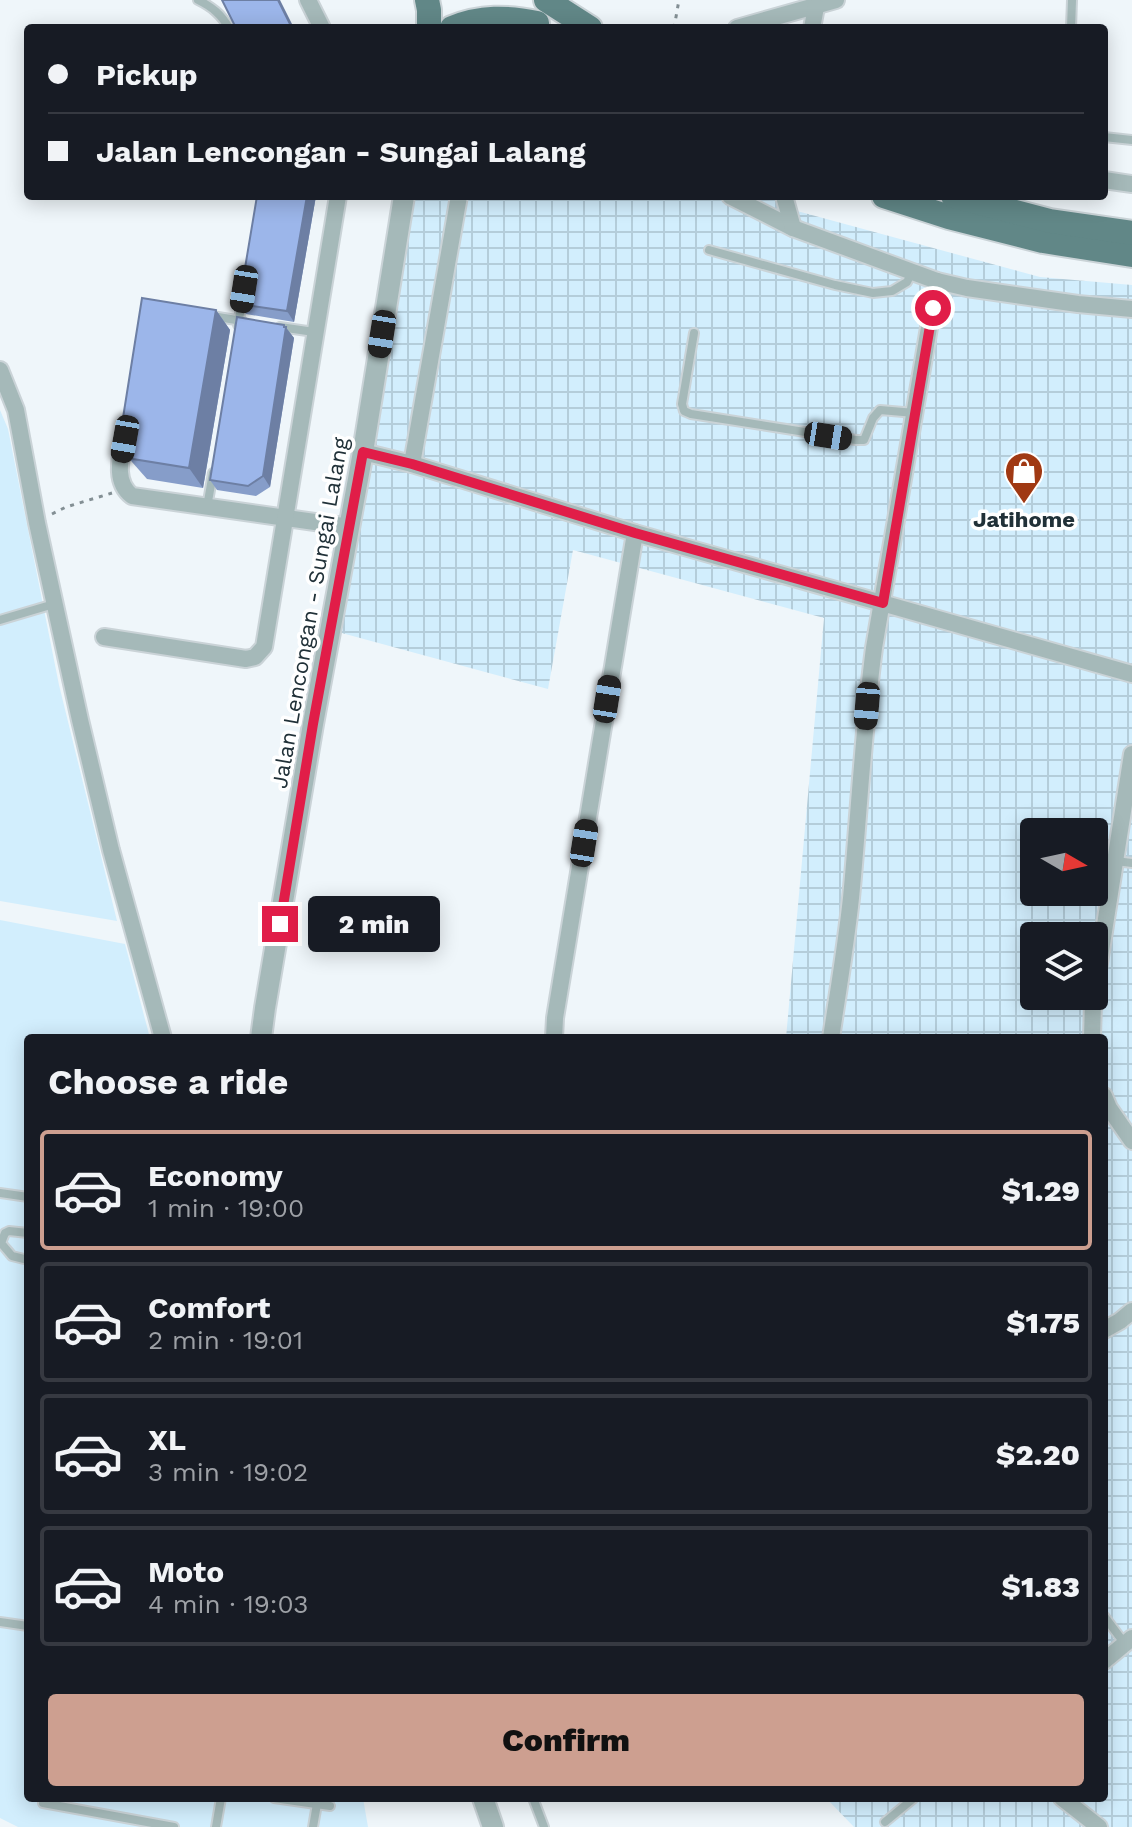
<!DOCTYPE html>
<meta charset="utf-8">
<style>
:root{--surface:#171b24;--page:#242831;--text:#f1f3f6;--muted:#9ea1a6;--line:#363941;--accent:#cd9f90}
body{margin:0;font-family:"Work Sans",sans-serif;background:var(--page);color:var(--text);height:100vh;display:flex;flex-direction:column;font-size:30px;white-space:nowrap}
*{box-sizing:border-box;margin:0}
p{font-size:26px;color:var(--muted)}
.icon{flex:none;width:44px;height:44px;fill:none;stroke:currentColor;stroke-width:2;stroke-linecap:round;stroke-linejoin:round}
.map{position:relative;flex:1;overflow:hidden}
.panel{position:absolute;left:24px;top:1034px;width:1084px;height:768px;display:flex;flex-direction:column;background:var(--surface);border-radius:8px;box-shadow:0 4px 20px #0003}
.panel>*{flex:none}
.banner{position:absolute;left:24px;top:24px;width:1084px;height:176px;border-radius:8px;box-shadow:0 4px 20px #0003;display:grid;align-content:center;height:176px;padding:0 24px;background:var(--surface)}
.needle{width:52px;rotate:99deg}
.tools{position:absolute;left:1020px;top:818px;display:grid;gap:16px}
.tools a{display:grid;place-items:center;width:88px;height:88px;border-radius:8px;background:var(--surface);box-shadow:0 4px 20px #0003;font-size:40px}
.end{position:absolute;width:36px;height:36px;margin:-18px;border:10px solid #e11d48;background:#fff;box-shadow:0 0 0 4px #fff}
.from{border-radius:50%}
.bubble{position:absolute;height:56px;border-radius:8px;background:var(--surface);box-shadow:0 4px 20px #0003;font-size:26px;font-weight:800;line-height:56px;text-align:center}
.car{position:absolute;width:24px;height:48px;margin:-24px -12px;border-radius:10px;box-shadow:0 0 6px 2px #0007;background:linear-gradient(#222 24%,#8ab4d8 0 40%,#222 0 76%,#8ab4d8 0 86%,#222 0)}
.banner b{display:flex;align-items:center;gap:28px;height:76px;font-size:30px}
.banner b+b{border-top:2px solid var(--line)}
.banner i{width:20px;height:20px;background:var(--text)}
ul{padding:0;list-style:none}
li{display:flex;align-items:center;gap:24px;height:120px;margin:0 16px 12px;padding:0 8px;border:4px solid var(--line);border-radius:8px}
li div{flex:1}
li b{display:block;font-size:30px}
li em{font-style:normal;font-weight:800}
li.on{border-color:var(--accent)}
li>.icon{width:72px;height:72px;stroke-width:1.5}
h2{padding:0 24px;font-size:36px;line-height:96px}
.primary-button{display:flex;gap:16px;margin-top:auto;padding:16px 24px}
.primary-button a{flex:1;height:92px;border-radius:8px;background:var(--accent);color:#111;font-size:32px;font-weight:800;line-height:92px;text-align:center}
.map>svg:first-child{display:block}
.built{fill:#d2eefd}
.industrial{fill:url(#industrial-grid);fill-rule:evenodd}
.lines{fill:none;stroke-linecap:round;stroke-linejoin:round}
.service-casing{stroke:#cad3d7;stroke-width:12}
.minor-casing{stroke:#cad3d7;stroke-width:20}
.tertiary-casing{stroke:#cad3d7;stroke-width:24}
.primary-casing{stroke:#cad3d7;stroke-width:28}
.path{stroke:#838f94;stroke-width:3;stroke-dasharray:4 6;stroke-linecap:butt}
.service{stroke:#a5b9b9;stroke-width:8}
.minor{stroke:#a5b9b9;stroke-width:16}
.tertiary{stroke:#a5b9b9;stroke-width:20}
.primary{stroke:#618787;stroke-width:24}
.wall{fill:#869dc9}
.shaded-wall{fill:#6d7fa4}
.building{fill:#9cb6ea;stroke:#6d7fa4;stroke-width:2}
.route{stroke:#e11d48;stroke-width:10}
.labels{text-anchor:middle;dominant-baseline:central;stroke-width:7;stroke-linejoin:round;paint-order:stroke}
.poi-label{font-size:22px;font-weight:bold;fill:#213138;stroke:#fff}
.street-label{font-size:22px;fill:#213138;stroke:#fff}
</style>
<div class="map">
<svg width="1132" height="1827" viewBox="0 0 1132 1827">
<defs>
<pattern id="industrial-grid" width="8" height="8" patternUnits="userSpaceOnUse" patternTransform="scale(2)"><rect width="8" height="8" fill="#d2eefd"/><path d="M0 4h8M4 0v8" fill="none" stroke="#b4cdda"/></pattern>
</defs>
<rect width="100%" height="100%" fill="#eff6fa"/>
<g class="built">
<path d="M 0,410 L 8,429 L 59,685 L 117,921 L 0,901 Z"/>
<path d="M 0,920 L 125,944 L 150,1038 L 28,1038 L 28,1798 L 363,1798 L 368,1827 L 18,1827 L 0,1818 Z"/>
</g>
<path class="industrial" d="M 404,196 L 771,196 L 797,211 L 1040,277 L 1132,285 L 1132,1827 L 854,1827 L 826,1798 L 1104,1798 L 1104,1038 L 786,1038 L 824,618 L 573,550 L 548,689 L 327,629 ZM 1034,832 L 1094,832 L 1094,892 L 1034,892 ZM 1034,936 L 1094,936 L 1094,996 L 1034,996 Z"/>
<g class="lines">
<defs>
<g id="service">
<path d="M 198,0 C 212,7 221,14 229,28"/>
<path d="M 1071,28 L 1072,0"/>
<path d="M 1104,137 L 1132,140"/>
<path d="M 709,250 L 835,285 L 873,293 L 892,291 L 907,282 L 912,272"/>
<path d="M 212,316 L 242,321"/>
<path d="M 238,325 L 243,295"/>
<path d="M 280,327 L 314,332"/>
<path d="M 694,333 L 682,404 L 684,411 L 691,414 L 856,440 L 864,440 L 873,418 L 880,410 L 915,413"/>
<path d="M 207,507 L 213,473"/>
<path d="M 0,620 L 54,604"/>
<path d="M 1116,861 L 1132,863"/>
<path d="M 0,1193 L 28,1197"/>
<path d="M 28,1233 L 9,1231 L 5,1233 L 1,1243 L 12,1256 L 28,1260"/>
<path d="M 1104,1616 L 1125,1644"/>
<path d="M 0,1622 L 28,1626"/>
<path d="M 274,1798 L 330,1806"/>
<path d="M 533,1798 L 544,1827"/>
<path d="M 43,1803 L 174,1827"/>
<path d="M 885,1822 L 914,1798"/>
<path d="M 216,1827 L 221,1798"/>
<path d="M 313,1827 L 317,1804"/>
</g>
<g id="minor">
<path d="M 308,0 L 322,28"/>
<path d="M 737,28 L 836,0"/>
<path d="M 812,28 L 816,7"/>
<path d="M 1104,180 L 1132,184"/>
<path d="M 730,196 L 793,228 L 937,281 L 967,288 L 1078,304 L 1132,309"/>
<path d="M 784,196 L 793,228"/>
<path d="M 0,370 L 16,410 L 37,523 L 80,720 L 111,850 L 163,1038"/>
<path d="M 126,428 C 123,450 111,480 132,496 L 350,527"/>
<path d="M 363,452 L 412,464 L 635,533 L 1132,674"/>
<path d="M 412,464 L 459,196"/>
<path d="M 104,637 L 246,659 L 255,657 L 264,647 L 338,196"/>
<path d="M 554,1038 L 555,1018 L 635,533"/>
<path d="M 831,1038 C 838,992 846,945 851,898 C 859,815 863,731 874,648 L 937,281"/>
<path d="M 1092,1038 L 1093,1001 L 1132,754"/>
<path d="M 1104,1096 L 1109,1108 L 1132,1141"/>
<path d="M 1104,1330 L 1120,1321 L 1132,1311"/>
<path d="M 1104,1661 L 1132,1638"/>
<path d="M 1062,1798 L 1099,1827"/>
</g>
<g id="tertiary">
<path d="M 261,1038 L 265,1008 L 313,724 L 363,452 L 404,196"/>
<path d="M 483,1798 L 493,1827"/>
</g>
<g id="primary">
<path d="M 427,0 L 429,10 L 429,28"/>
<path d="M 546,0 L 590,28"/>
<path d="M 452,28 C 481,16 507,17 537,23"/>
<path d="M 884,196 L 949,217 L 1043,241 L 1132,255"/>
<path d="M 953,196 L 1050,221 L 1132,233"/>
</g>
</defs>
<use href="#service" class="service-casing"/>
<use href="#minor" class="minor-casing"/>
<use href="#tertiary" class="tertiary-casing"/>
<use href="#primary" class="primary-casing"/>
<g class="path">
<path d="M 674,28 L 679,0"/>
<path d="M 52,514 L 66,507 L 112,493"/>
</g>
<use href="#service" class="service"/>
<use href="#minor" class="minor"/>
<use href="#tertiary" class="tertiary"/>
<use href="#primary" class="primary"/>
</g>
<g class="wall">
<path d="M 257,196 L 316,196 L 294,322 L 246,314 L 239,304 Z"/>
<path d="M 216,310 L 230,330 L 203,488 L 147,479 L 132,462 L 119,443 Z"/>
<path d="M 284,325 L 294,338 L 270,487 L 256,496 L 217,490 L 210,480 Z"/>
</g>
<g class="shaded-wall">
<path d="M 278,0 L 280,0 L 294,28 L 292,28 Z"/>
<path d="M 307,196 L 316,196 L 294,322 L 287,311 Z"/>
<path d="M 216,310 L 230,330 L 203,488 L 189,468 Z"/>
<path d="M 284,325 L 294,338 L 270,487 L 263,476 Z"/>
</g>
<g class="building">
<path d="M 222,0 L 278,0 L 292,28 L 236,28 Z"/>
<path d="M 257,196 L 307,196 L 287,311 L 239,304 Z"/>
<path d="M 142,298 L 216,310 L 189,468 L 133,459 L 119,443 Z"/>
<path d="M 237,317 L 284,325 L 284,327 L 286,327 L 263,476 L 248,486 L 210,480 Z"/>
</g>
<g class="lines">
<path class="route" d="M 280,924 L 313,724 L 363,452 L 412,464 L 635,533 L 883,603 L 933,308"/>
</g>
<defs>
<symbol id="shop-pin" viewBox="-11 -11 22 30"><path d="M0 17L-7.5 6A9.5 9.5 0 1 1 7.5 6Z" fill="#a03913" stroke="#fff"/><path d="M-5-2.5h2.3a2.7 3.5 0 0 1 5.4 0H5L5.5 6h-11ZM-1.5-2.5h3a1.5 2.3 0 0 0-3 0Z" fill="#fff"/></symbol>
</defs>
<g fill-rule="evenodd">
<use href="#shop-pin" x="1002" y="449" width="44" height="60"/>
</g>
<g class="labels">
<g class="poi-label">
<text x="1024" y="519">Jatihome</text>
</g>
<g class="street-label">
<text transform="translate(310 613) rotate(-80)">Jalan Lencongan - Sungai Lalang</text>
</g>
</g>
</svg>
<div class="tools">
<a><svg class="needle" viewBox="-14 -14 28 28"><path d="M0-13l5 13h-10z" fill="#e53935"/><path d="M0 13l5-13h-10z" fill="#9ea1a6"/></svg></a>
<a><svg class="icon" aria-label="layers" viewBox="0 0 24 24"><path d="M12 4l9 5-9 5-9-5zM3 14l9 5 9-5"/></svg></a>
</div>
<i class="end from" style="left:933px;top:308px"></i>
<i class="end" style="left:280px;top:924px"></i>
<div class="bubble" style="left:308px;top:896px;width:132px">2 min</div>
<i class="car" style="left:244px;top:289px;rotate:189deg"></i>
<i class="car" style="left:382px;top:334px;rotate:189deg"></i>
<i class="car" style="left:828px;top:436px;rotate:99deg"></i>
<i class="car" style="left:125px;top:439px;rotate:190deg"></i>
<i class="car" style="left:607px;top:699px;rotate:9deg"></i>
<i class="car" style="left:867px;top:706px;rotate:185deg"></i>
<i class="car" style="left:584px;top:843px;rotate:9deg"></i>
<div class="banner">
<b><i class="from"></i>Pickup</b>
<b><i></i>Jalan Lencongan - Sungai Lalang</b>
</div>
<section class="panel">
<h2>Choose a ride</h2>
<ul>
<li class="on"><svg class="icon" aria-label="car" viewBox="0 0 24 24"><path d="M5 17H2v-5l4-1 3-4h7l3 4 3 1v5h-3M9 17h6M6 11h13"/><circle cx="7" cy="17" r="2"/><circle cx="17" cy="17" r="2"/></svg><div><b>Economy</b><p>1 min · 19:00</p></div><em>$1.29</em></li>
<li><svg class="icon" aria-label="car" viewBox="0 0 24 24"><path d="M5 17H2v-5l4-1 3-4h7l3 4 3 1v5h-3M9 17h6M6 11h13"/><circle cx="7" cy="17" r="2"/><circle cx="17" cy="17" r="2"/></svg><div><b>Comfort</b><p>2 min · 19:01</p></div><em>$1.75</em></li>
<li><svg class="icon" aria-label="car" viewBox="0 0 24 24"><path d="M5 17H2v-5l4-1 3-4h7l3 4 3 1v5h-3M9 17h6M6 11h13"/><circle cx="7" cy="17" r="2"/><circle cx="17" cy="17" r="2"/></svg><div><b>XL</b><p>3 min · 19:02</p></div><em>$2.20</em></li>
<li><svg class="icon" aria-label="car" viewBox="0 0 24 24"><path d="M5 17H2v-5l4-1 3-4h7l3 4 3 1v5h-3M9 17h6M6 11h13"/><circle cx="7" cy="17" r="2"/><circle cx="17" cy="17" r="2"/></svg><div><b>Moto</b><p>4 min · 19:03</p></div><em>$1.83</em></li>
</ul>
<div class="primary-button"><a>Confirm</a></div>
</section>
</div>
